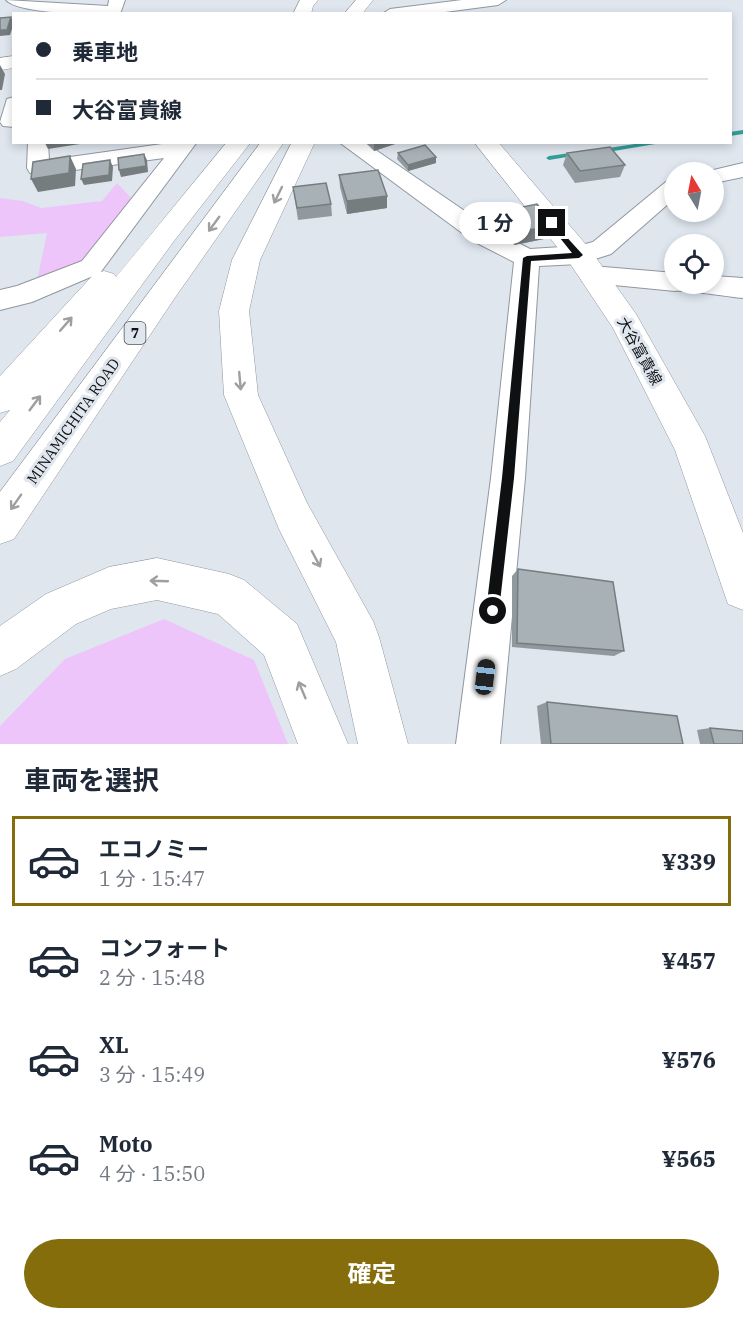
<!DOCTYPE html>
<html lang="ja">
<meta charset="utf-8">
<style>
:root{--surface:#fff;--page:#f2f2f3;--text:#1f2937;--muted:#747a83;--line:#e0e1e3;--accent:#866d0c}
body{margin:0;font-family:"IBM Plex Serif","Noto Sans JP",serif;background:var(--page);color:var(--text);height:100vh;display:flex;flex-direction:column;font-size:22px;white-space:nowrap}
*{box-sizing:border-box;margin:0}
p{font-size:20px;color:var(--muted)}
.icon{flex:none;width:33px;height:33px;fill:none;stroke:currentColor;stroke-width:2;stroke-linecap:round;stroke-linejoin:round}
.map{position:relative;height:744px;overflow:hidden}
.drawer{display:flex;flex-direction:column;background:var(--surface);flex:1}
.drawer>*{flex:none}
.hud{position:absolute;left:12px;top:12px;width:720px;height:132px;border-radius:0px;box-shadow:0 3px 9px #0003;display:grid;align-content:center;height:132px;padding:0 24px;background:var(--surface)}
.needle{width:39px;rotate:350deg}
.buttons{position:absolute;left:664px;top:162px;display:grid;gap:12px}
.buttons a{display:grid;place-items:center;width:60px;height:60px;border-radius:50%;background:var(--surface);box-shadow:0 3px 9px #0003;font-size:30px}
.end{position:absolute;width:27px;height:27px;margin:-14px;border:8px solid #0e1012;background:#fff;box-shadow:0 0 0 3px #fff}
.from{border-radius:50%}
.bubble{position:absolute;height:42px;border-radius:21px;background:var(--surface);box-shadow:0 3px 9px #0003;font-size:20px;font-weight:700;line-height:42px;text-align:center}
.car{position:absolute;width:18px;height:36px;margin:-18px -9px;border-radius:8px;box-shadow:0 0 4px 2px #0007;background:linear-gradient(#222 24%,#8ab4d8 0 40%,#222 0 76%,#8ab4d8 0 86%,#222 0)}
.hud b{display:flex;align-items:center;gap:21px;height:57px;font-size:22px}
.hud b+b{border-top:2px solid var(--line)}
.hud i{width:15px;height:15px;background:var(--text)}
ul{padding:0;list-style:none}
li{display:flex;align-items:center;gap:18px;height:90px;margin:0 12px 9px;padding:0 12px;border:3px solid transparent;border-radius:0px}
li div{flex:1}
li b{display:block;font-size:22px}
li em{font-style:normal;font-weight:700}
li.current{border-color:var(--accent)}
li>.icon{width:54px;height:54px;stroke-width:1.5}
h2{padding:0 24px;font-size:27px;line-height:72px}
.button{display:flex;gap:12px;margin-top:auto;padding:12px 24px}
.button a{flex:1;height:69px;border-radius:36px;background:var(--accent);color:#fff;font-size:24px;font-weight:700;line-height:69px;text-align:center}
.map>svg:first-child{display:block}
.green{fill:#eec5fb}
.lines{fill:none;stroke-linecap:round;stroke-linejoin:round}
.stream{fill:#329e98;fill-rule:evenodd}
.minor-casing{stroke:#91979f;stroke-width:2}
.secondary-casing{stroke:#91979f;stroke-width:1}
.primary-casing{stroke:#91979f;stroke-width:1}
.motorway-casing{stroke:#91979f;stroke-width:1}
.minor{fill:#fff;fill-rule:evenodd}
.secondary{fill:#fff;fill-rule:evenodd}
.primary{fill:#fff;fill-rule:evenodd}
.motorway{fill:#fff;fill-rule:evenodd}
.wall{fill:#90999d}
.shaded-wall{fill:#767d7f}
.building{fill:#a8b2b6;stroke:#767d7f;stroke-width:1.5}
.oneway{stroke:#9f9fa0}
.route{fill:#0e1012}
.labels{text-anchor:middle;dominant-baseline:central;stroke-width:6;stroke-linejoin:round;paint-order:stroke}
.shield{fill:#dfe6ee;stroke:#4d5054;stroke-width:1.5}
.shield-label{font-size:14px;font-weight:bold;fill:#0e1012}
.street-label{font-size:15px;fill:#0e1012;stroke:#dfe6ee}
</style>
<div class="map">
<svg width="743" height="744" viewBox="0 0 743 744">
<rect width="100%" height="100%" fill="#dfe6ee"/>
<g class="green">
<path d="M 117,183 L 134,201 L 85,262 L 37,281 L 47,233 L 0,237 L 0,198 L 23,201 L 41,208 L 102,201 Z"/>
<path d="M 164,619 L 254,660 L 288,744 L 0,744 L 0,726 L 65,659 Z"/>
</g>
<g class="lines">
<g class="stream">
<path d="M 743,130 L 743,134 L 730,136 L 730,132 Z"/>
<path d="M 648,142 L 667,142 L 602,153 L 599,151 L 602,149 Z"/>
<path d="M 577,152 L 580,154 L 579,155 L 549,160 L 546,158 L 549,156 Z"/>
</g>
<defs>
<g id="minor">
<path d="M 6,0 L 108,6 L 109,0 L 125,0 L 120,14 C 98,14 20,15 6,0 Z"/>
<path d="M 462,0 L 506,0 L 498,5 L 430,14 L 382,14 L 390,9 Z"/>
<path d="M 14,97 L 14,127 L 3,126 L 0,122 L 7,99 Z"/>
<path d="M 28,142 L 48,142 L 49,160 L 176,142 L 197,142 L 100,273 L 32,302 L 0,310 L 0,290 L 17,286 L 82,261 L 164,158 L 38,175 L 30,173 L 27,168 Z"/>
<path d="M 339,142 L 364,142 L 491,229 L 530,249 L 578,246 L 593,242 L 667,181 L 675,179 L 675,198 L 611,254 L 579,264 L 539,266 L 525,478 L 500,744 L 456,744 L 491,478 L 514,262 L 473,241 Z"/>
<path d="M 743,163 L 743,177 L 714,183 L 714,172 L 705,172 Z"/>
<path d="M 592,266 L 675,273 L 675,284 L 714,284 L 714,276 L 743,278 L 743,298 C 730,297 682,289 675,291 L 583,282 L 579,275 L 583,268 Z"/>
</g>
<path id="secondary" d="M 474,142 L 498,142 L 589,248 L 636,314 L 705,436 L 743,533 L 743,610 L 728,604 L 675,450 L 613,328 L 569,262 Z"/>
<g id="primary">
<path d="M 300,0 L 318,0 L 313,6 L 311,14 L 293,14 Z"/>
<path d="M 14,56 L 14,68 L 0,70 L 0,58 Z"/>
</g>
<g id="motorway">
<path d="M 356,0 L 373,0 L 362,14 L 344,14 Z"/>
<path d="M 227,142 L 251,142 L 174,241 L 13,461 L 0,466 L 0,422 L 10,410 L 0,413 L 0,376 L 94,274 L 104,271 L 114,274 L 116,277 Z"/>
<path d="M 261,142 L 284,142 L 174,299 L 14,539 L 0,544 L 0,492 Z"/>
<path d="M 292,142 L 315,142 L 260,260 L 249,311 L 258,395 L 307,503 L 373,621 L 379,637 L 408,744 L 358,744 L 336,642 L 279,529 L 224,395 L 219,311 L 232,260 Z"/>
<path d="M 157,558 L 229,574 L 244,580 L 297,624 L 348,744 L 298,744 L 264,655 L 218,614 L 157,600 L 111,609 L 76,624 L 16,669 L 0,676 L 0,626 L 46,594 L 109,567 Z"/>
</g>
</defs>
<use href="#minor" class="minor-casing"/>
<use href="#secondary" class="secondary-casing"/>
<use href="#primary" class="primary-casing"/>
<use href="#motorway" class="motorway-casing"/>
<use href="#minor" class="minor"/>
<use href="#secondary" class="secondary"/>
<use href="#primary" class="primary"/>
<use href="#motorway" class="motorway"/>
</g>
<g class="wall">
<path d="M 365,142 L 401,142 L 374,151 Z"/>
<path d="M 398,153 L 436,157 L 436,163 L 408,171 L 397,159 Z"/>
<path d="M 567,153 L 625,165 L 620,177 L 575,183 L 563,165 Z"/>
<path d="M 339,175 L 387,196 L 387,208 L 347,214 L 340,187 Z"/>
<path d="M 293,187 L 331,204 L 332,216 L 298,220 Z"/>
<path d="M 503,211 L 549,238 L 514,245 L 500,223 Z"/>
<path d="M 518,569 L 624,651 L 614,656 L 512,647 L 512,576 Z"/>
<path d="M 547,702 L 683,744 L 541,744 L 537,706 Z"/>
<path d="M 710,728 L 743,744 L 700,744 L 697,730 Z"/>
</g>
<g class="shaded-wall">
<path d="M 11,17 L 14,23 L 10,35 L 0,36 L 0,30 Z"/>
<path d="M 0,65 L 5,74 L 2,90 L 0,90 Z"/>
<path d="M 47,142 L 80,142 L 80,144 L 48,149 L 45,143 Z"/>
<path d="M 374,142 L 401,142 L 374,151 Z"/>
<path d="M 144,154 L 147,160 L 148,172 L 121,177 L 119,170 Z"/>
<path d="M 70,156 L 76,169 L 75,186 L 38,192 L 31,179 Z"/>
<path d="M 436,157 L 436,163 L 408,171 L 408,165 Z"/>
<path d="M 110,160 L 113,167 L 112,181 L 84,185 L 81,179 Z"/>
<path d="M 387,196 L 387,208 L 347,214 L 347,201 Z"/>
<path d="M 553,226 L 549,238 L 514,245 L 517,232 Z"/>
</g>
<g class="building">
<path d="M 11,17 L 7,30 L 0,30 L 0,18 Z"/>
<path d="M 425,145 L 436,157 L 408,165 L 398,153 Z"/>
<path d="M 610,147 L 625,165 L 580,171 L 567,153 Z"/>
<path d="M 144,154 L 146,166 L 119,170 L 118,158 Z"/>
<path d="M 70,156 L 69,173 L 31,179 L 33,162 Z"/>
<path d="M 110,160 L 109,175 L 81,179 L 83,164 Z"/>
<path d="M 378,170 L 387,196 L 347,201 L 339,175 Z"/>
<path d="M 326,183 L 331,204 L 297,208 L 293,187 Z"/>
<path d="M 537,204 L 553,226 L 517,232 L 503,211 Z"/>
<path d="M 518,569 L 613,582 L 624,651 L 517,643 Z"/>
<path d="M 547,702 L 677,716 L 683,744 L 551,744 Z"/>
<path d="M 710,728 L 743,731 L 743,744 L 714,744 Z"/>
</g>
<defs><path id="oneway-shaft" d="M-6 0H5M1.5-3L5.5 0L1.5 3" fill="none" stroke-width="1.6" stroke-linecap="round" stroke-linejoin="round" transform="scale(1.5)"/></defs>
<g class="oneway">
<use href="#oneway-shaft" transform="translate(278 195) rotate(116)"/>
<use href="#oneway-shaft" transform="translate(214 224) rotate(126)"/>
<use href="#oneway-shaft" transform="translate(66 324) rotate(-49)"/>
<use href="#oneway-shaft" transform="translate(240 381) rotate(85)"/>
<use href="#oneway-shaft" transform="translate(35 403) rotate(-53)"/>
<use href="#oneway-shaft" transform="translate(16 502) rotate(125)"/>
<use href="#oneway-shaft" transform="translate(316 559) rotate(62)"/>
<use href="#oneway-shaft" transform="translate(159 581) rotate(-178)"/>
<use href="#oneway-shaft" transform="translate(302 690) rotate(-113)"/>
</g>
<path class="route" d="M 552,221 L 583,255 L 579,258 L 531,261 L 514,478 L 499,611 L 497,615 L 493,617 L 488,615 L 486,611 L 502,478 L 523,258 L 527,256 L 572,253 L 548,223 Z"/>
<g class="labels">
<rect class="shield" x="124.5" y="322" width="21" height="22" rx="4.5"/>
<g class="shield-label">
<text x="135" y="333">7</text>
</g>
<g class="street-label">
<text transform="translate(640 351) rotate(61)">大谷富貴線</text>
<text transform="translate(73 421) rotate(-55)">MINAMICHITA ROAD</text>
</g>
</g>
</svg>
<div class="buttons">
<a><svg class="needle" viewBox="-14 -14 28 28"><path d="M0-13l5 13h-10z" fill="#e53935"/><path d="M0 13l5-13h-10z" fill="#747a83"/></svg></a>
<a><svg class="icon" aria-label="locate" viewBox="0 0 24 24"><circle cx="12" cy="12" r="6"/><path d="M12 2v4M12 18v4M2 12h4M18 12h4"/></svg></a>
</div>
<i class="end from" style="left:493px;top:611px"></i>
<i class="end" style="left:552px;top:223px"></i>
<div class="bubble" style="left:459px;top:202px;width:72px">1 分</div>
<i class="car" style="left:485px;top:677px;rotate:7deg"></i>
<div class="hud">
<b><i class="from"></i>乗車地</b>
<b><i></i>大谷富貴線</b>
</div>
</div>
<section class="drawer">
<h2>車両を選択</h2>
<ul>
<li class="current"><svg class="icon" aria-label="car" viewBox="0 0 24 24"><path d="M5 17H2v-5l4-1 3-4h7l3 4 3 1v5h-3M9 17h6M6 11h13"/><circle cx="7" cy="17" r="2"/><circle cx="17" cy="17" r="2"/></svg><div><b>エコノミー</b><p>1 分 · 15:47</p></div><em>¥339</em></li>
<li><svg class="icon" aria-label="car" viewBox="0 0 24 24"><path d="M5 17H2v-5l4-1 3-4h7l3 4 3 1v5h-3M9 17h6M6 11h13"/><circle cx="7" cy="17" r="2"/><circle cx="17" cy="17" r="2"/></svg><div><b>コンフォート</b><p>2 分 · 15:48</p></div><em>¥457</em></li>
<li><svg class="icon" aria-label="car" viewBox="0 0 24 24"><path d="M5 17H2v-5l4-1 3-4h7l3 4 3 1v5h-3M9 17h6M6 11h13"/><circle cx="7" cy="17" r="2"/><circle cx="17" cy="17" r="2"/></svg><div><b>XL</b><p>3 分 · 15:49</p></div><em>¥576</em></li>
<li><svg class="icon" aria-label="car" viewBox="0 0 24 24"><path d="M5 17H2v-5l4-1 3-4h7l3 4 3 1v5h-3M9 17h6M6 11h13"/><circle cx="7" cy="17" r="2"/><circle cx="17" cy="17" r="2"/></svg><div><b>Moto</b><p>4 分 · 15:50</p></div><em>¥565</em></li>
</ul>
<div class="button"><a>確定</a></div>
</section>
